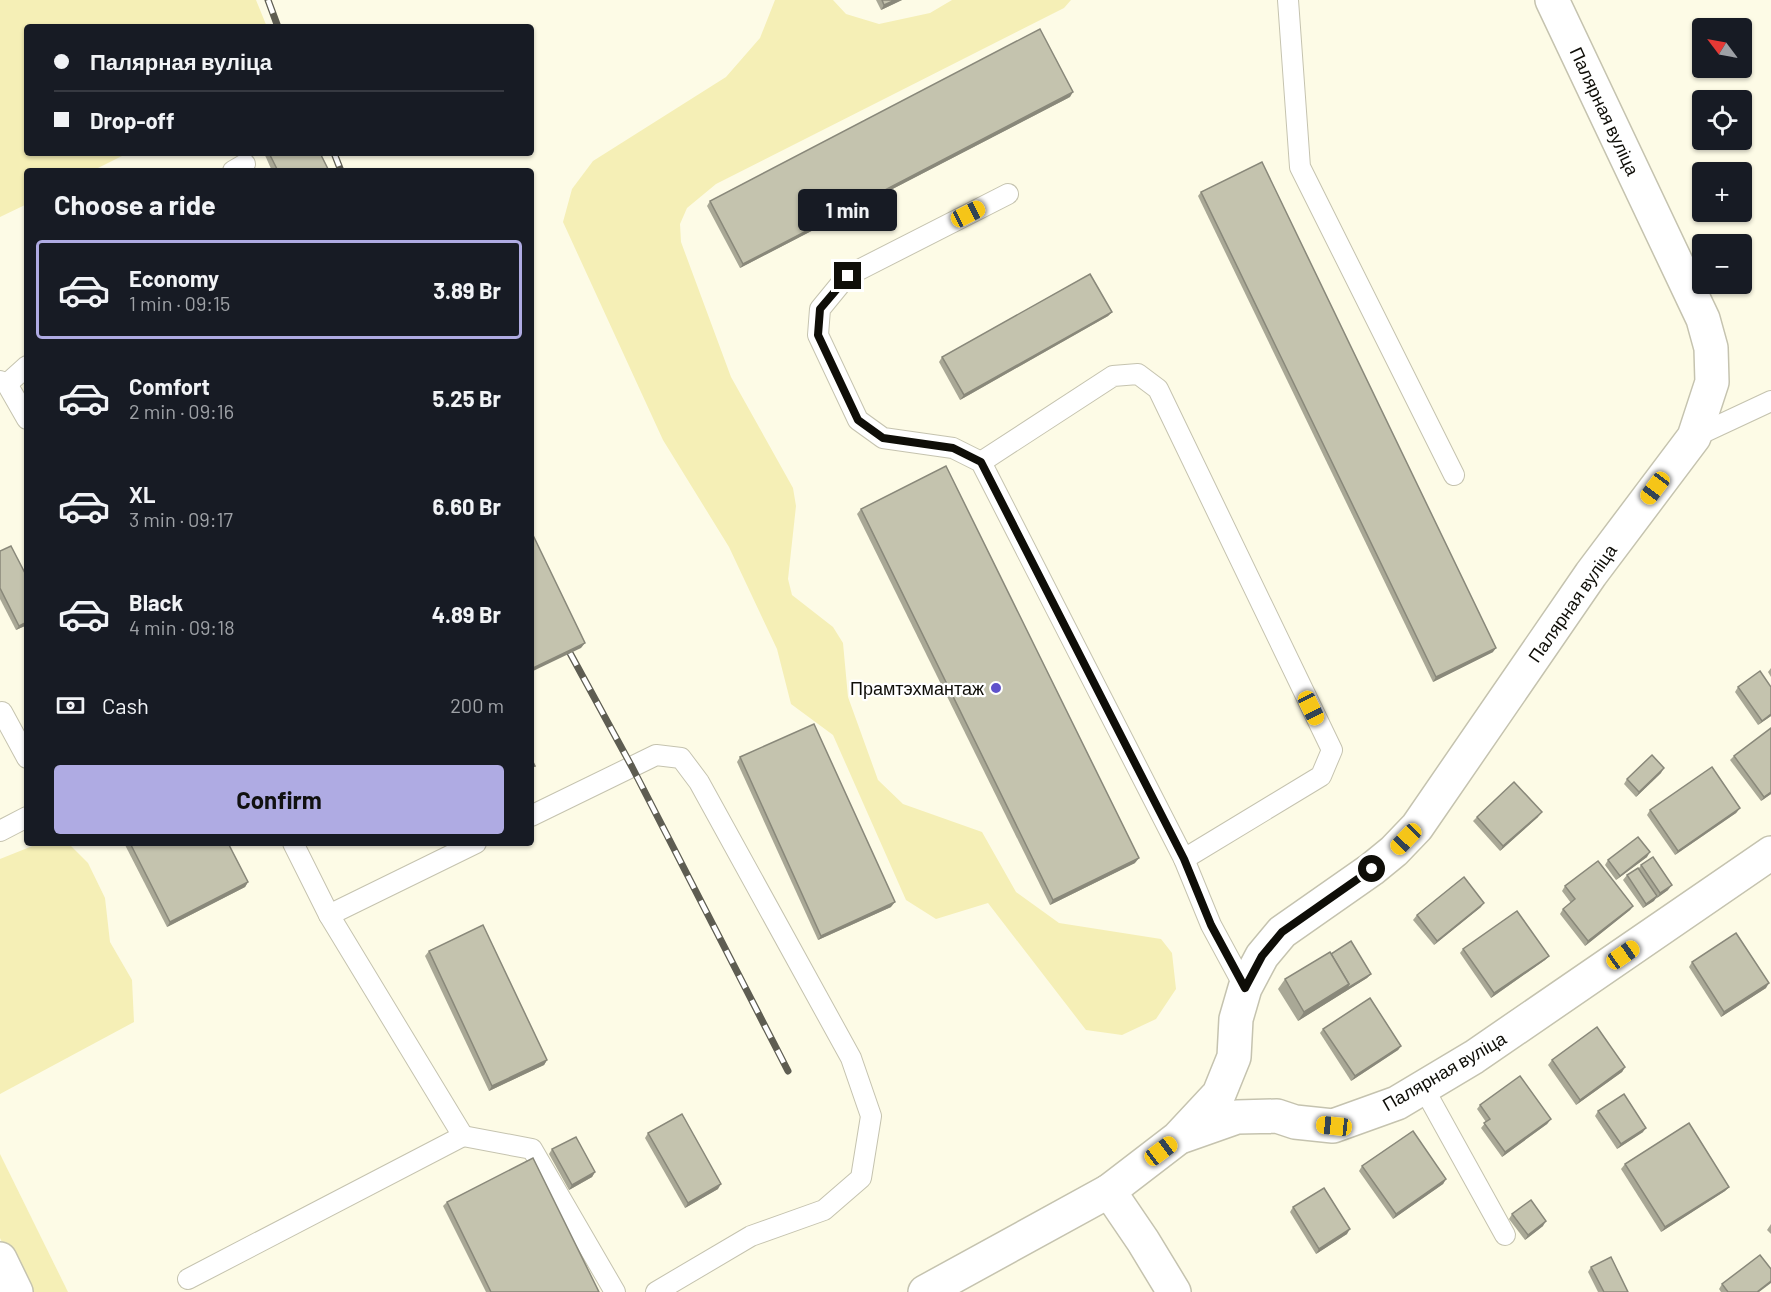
<!DOCTYPE html>
<meta charset="utf-8">
<style>
:root{--surface:#171b24;--page:#20242c;--text:#f1f3f6;--muted:#9ea1a6;--line:#363941;--accent:#afabe3}
body{margin:0;font-family:Barlow,sans-serif;background:var(--page);color:var(--text);height:100vh;display:flex;flex-direction:column;font-size:22px;white-space:nowrap}
*{box-sizing:border-box;margin:0}
p{font-size:20px;color:var(--muted)}
.icon{flex:none;width:33px;height:33px;fill:none;stroke:currentColor;stroke-width:2;stroke-linecap:round;stroke-linejoin:round}
.map{position:relative;flex:1;overflow:hidden}
.details{position:absolute;left:24px;top:168px;width:510px;height:678px;display:flex;flex-direction:column;background:var(--surface);border-radius:6px;box-shadow:0 2px 4px #0004}
.details>*{flex:none}
.top-card{position:absolute;left:24px;top:24px;width:510px;height:132px;border-radius:6px;box-shadow:0 2px 4px #0004;display:grid;align-content:center;height:132px;padding:0 30px;background:var(--surface)}
.needle{width:39px;rotate:302deg}
.buttons{position:absolute;left:1692px;top:18px;display:grid;gap:12px}
.buttons a{display:grid;place-items:center;width:60px;height:60px;border-radius:6px;background:var(--surface);box-shadow:0 2px 4px #0004;font-size:30px}
.end{position:absolute;width:27px;height:27px;margin:-14px;border:8px solid #0f0e08;background:#fff;box-shadow:0 0 0 3px #fff}
.from{border-radius:50%}
.bubble{position:absolute;height:42px;border-radius:6px;background:var(--surface);box-shadow:0 2px 4px #0004;font-size:20px;font-weight:700;line-height:42px;text-align:center}
.car{position:absolute;width:18px;height:36px;margin:-18px -9px;border-radius:8px;box-shadow:0 0 4px 2px #0007;background:linear-gradient(#f5c518 24%,#345 0 40%,#f5c518 0 76%,#345 0 86%,#f5c518 0)}
.top-card b{display:flex;align-items:center;gap:21px;height:57px;font-size:22px}
.top-card b+b{border-top:2px solid var(--line)}
.top-card i{width:15px;height:15px;background:var(--text)}
ul{padding:0;list-style:none}
li{display:flex;align-items:center;gap:18px;height:99px;margin:0 12px 9px;padding:0 18px;border:3px solid transparent;border-radius:6px}
li div{flex:1}
li b{display:block;font-size:22px}
li em{font-style:normal;font-weight:700}
li.active{border-color:var(--accent)}
li>.icon{width:54px;height:54px;stroke-width:1.5}
h2{padding:0 30px;font-size:27px;line-height:72px}
.pay{display:flex;align-items:center;gap:15px;height:66px;padding:0 30px;font-size:22px}
.pay p{margin-inline-start:auto}
.action{display:flex;gap:12px;margin-top:auto;padding:12px 30px}
.action a{flex:1;height:69px;border-radius:6px;background:var(--accent);color:#111;font-size:24px;font-weight:700;line-height:69px;text-align:center}
.map>svg:first-child{display:block}
.green{fill:#f5efb6}
.lines{fill:none;stroke-linecap:round;stroke-linejoin:round}
.lane-casing{stroke:#c5c3af;stroke-width:22}
.street-casing{stroke:#c5c3af;stroke-width:36}
.lane{stroke:#fff;stroke-width:20}
.street{stroke:#fff;stroke-width:33}
.rail-casing{stroke:#5e5d52;stroke-width:7}
.rail{stroke:#fff;stroke-width:4.5;stroke-dasharray:14;stroke-linecap:butt}
.wall{fill:#a9a896}
.shaded-wall{fill:#89887a}
.building{fill:#c4c3ae;stroke:#89887a;stroke-width:1.5}
.route{stroke:#0f0e08;stroke-width:8}
.poi-dot{fill:#5f52cb;stroke:#fff;stroke-width:2}
.labels{text-anchor:middle;dominant-baseline:central;stroke-width:4.5;stroke-linejoin:round;paint-order:stroke}
.street-label{font-size:18px;fill:#0f0e08;stroke:#fff}
.poi-label{font-size:18px;fill:#0f0e08;stroke:#fff;text-anchor:end}
</style>
<div class="map">
<svg width="1771" height="1292" viewBox="0 0 1771 1292">
<rect width="100%" height="100%" fill="#fdfbe6"/>
<g class="green">
<path d="M 0,0 L 256,0 L 267,27 L 27,27 L 27,153 L 128,153 L 92,171 L 27,171 L 27,204 L 0,217 Z"/>
<path d="M 775,0 L 833,0 L 846,14 L 879,24 L 930,13 L 952,0 L 1071,0 L 1064,8 L 716,184 L 687,208 L 680,224 L 681,242 L 731,377 L 793,488 L 796,506 L 788,579 L 792,595 L 833,627 L 843,643 L 848,697 L 878,780 L 903,804 L 982,832 L 1016,892 L 1059,923 L 1161,939 L 1172,953 L 1176,989 L 1156,1019 L 1122,1035 L 1086,1030 L 988,903 L 936,919 L 906,900 L 833,735 L 791,704 L 777,649 L 729,547 L 663,440 L 563,222 L 572,189 L 593,161 L 726,77 L 760,38 Z"/>
<path d="M 40,843 L 69,844 L 88,863 L 105,898 L 110,942 L 132,980 L 134,1022 L 0,1094 L 0,859 Z"/>
<path d="M 0,1154 L 68,1292 L 25,1292 L 0,1238 Z"/>
</g>
<g class="lines">
<defs>
<g id="lane">
<path d="M 1288,0 L 1300,167 L 1454,475"/>
<path d="M 233,171 L 245,164"/>
<path d="M 1008,194 L 847,276 L 820,309 L 818,335 L 858,420 L 883,438 L 953,448 L 981,462 L 1184,859 L 1211,925 L 1245,988"/>
<path d="M 0,381 L 7,384 L 27,419"/>
<path d="M 7,384 L 27,366"/>
<path d="M 1694,437 L 1771,401"/>
<path d="M 981,462 L 1113,376 L 1138,374 L 1158,389 L 1332,750 L 1321,776 L 1184,859"/>
<path d="M 0,713 L 2,712 L 27,758"/>
<path d="M 531,816 L 656,755 L 681,758 L 699,782 L 851,1058 L 871,1116 L 861,1178 L 824,1210 L 751,1236 L 656,1292"/>
<path d="M 0,831 L 27,817"/>
<path d="M 329,915 L 476,843"/>
<path d="M 1423,1087 L 1505,1235"/>
<path d="M 463,1136 L 532,1149 L 615,1292"/>
<path d="M 188,1279 L 463,1136 L 329,915 L 293,843"/>
</g>
<g id="street">
<path d="M 1183,1136 L 1237,1117 L 1277,1116 L 1295,1122 L 1333,1126 L 1397,1103 L 1474,1057 L 1771,853"/>
<path d="M 1109,1191 L 1143,1241 L 1174,1292"/>
<path d="M 0,1259 L 16,1292"/>
<path d="M 925,1292 L 1109,1191 L 1178,1138 L 1219,1094 L 1234,1057 L 1236,1019 L 1245,988 L 1262,956 L 1282,932 L 1372,869 L 1394,851 L 1417,827 L 1591,574 L 1694,437 L 1712,382 L 1711,348 L 1703,319 L 1552,0"/>
</g>
</defs>
<use href="#lane" class="lane-casing"/>
<use href="#street" class="street-casing"/>
<use href="#lane" class="lane"/>
<use href="#street" class="street"/>
<defs>
<g id="rail">
<path d="M 268,0 L 278,27"/>
<path d="M 334,153 L 341,171"/>
<path d="M 570,653 L 632,767 L 788,1071"/>
</g>
</defs>
<use href="#rail" class="rail-casing"/>
<use href="#rail" class="rail"/>
</g>
<g class="wall">
<path d="M 876,0 L 902,0 L 881,10 Z"/>
<path d="M 1070,97 L 740,268 L 707,206 L 710,201 Z"/>
<path d="M 264,153 L 320,153 L 329,171 L 272,171 Z"/>
<path d="M 1201,192 L 1493,652 L 1433,682 L 1198,196 Z"/>
<path d="M 1112,312 L 1108,316 L 960,400 L 939,362 L 942,357 Z"/>
<path d="M 861,509 L 1135,863 L 1050,905 L 857,514 Z"/>
<path d="M 0,551 L 27,577 L 27,625 L 16,630 L 0,599 Z"/>
<path d="M 1771,668 L 1771,677 L 1768,672 Z"/>
<path d="M 1738,687 L 1771,716 L 1758,725 L 1735,692 Z"/>
<path d="M 1734,756 L 1771,794 L 1761,801 L 1730,760 Z"/>
<path d="M 740,757 L 891,907 L 818,940 L 737,762 Z"/>
<path d="M 1661,773 L 1636,797 L 1624,784 L 1627,779 Z"/>
<path d="M 1740,808 L 1736,813 L 1675,855 L 1647,815 L 1650,810 Z"/>
<path d="M 1477,817 L 1538,817 L 1500,851 L 1473,821 Z"/>
<path d="M 124,843 L 228,843 L 248,882 L 245,887 L 167,927 Z"/>
<path d="M 1647,857 L 1616,880 L 1605,865 L 1608,860 Z"/>
<path d="M 1641,865 L 1668,890 L 1643,908 L 1623,880 L 1627,875 L 1639,868 Z"/>
<path d="M 1565,886 L 1633,906 L 1630,910 L 1585,946 L 1560,914 L 1563,909 L 1571,903 L 1562,891 Z"/>
<path d="M 1481,907 L 1434,945 L 1413,920 L 1417,915 Z"/>
<path d="M 1463,949 L 1549,956 L 1545,960 L 1491,998 L 1460,953 Z"/>
<path d="M 429,951 L 547,1060 L 544,1065 L 489,1091 L 425,956 Z"/>
<path d="M 1331,954 L 1371,974 L 1367,978 L 1298,1021 L 1278,989 L 1285,979 Z"/>
<path d="M 1692,962 L 1766,988 L 1721,1017 L 1689,967 Z"/>
<path d="M 1323,1029 L 1401,1046 L 1398,1050 L 1351,1081 L 1320,1033 Z"/>
<path d="M 1552,1060 L 1625,1067 L 1622,1072 L 1576,1105 L 1548,1065 Z"/>
<path d="M 1480,1105 L 1551,1119 L 1547,1124 L 1502,1157 L 1481,1128 L 1486,1122 L 1477,1109 Z"/>
<path d="M 1598,1111 L 1643,1132 L 1617,1149 L 1595,1116 Z"/>
<path d="M 648,1133 L 718,1189 L 685,1208 L 645,1138 Z"/>
<path d="M 552,1149 L 595,1172 L 592,1177 L 569,1190 L 549,1154 Z"/>
<path d="M 1625,1164 L 1729,1187 L 1725,1191 L 1661,1232 L 1621,1169 Z"/>
<path d="M 1362,1166 L 1446,1179 L 1443,1184 L 1393,1219 L 1359,1171 Z"/>
<path d="M 447,1202 L 599,1292 L 486,1292 L 443,1206 Z"/>
<path d="M 1293,1207 L 1347,1234 L 1316,1254 L 1290,1212 Z"/>
<path d="M 1512,1214 L 1543,1226 L 1525,1240 L 1509,1219 Z"/>
<path d="M 1771,1224 L 1771,1234 L 1767,1230 Z"/>
<path d="M 1591,1267 L 1628,1292 L 1598,1292 L 1588,1272 Z"/>
<path d="M 1722,1284 L 1759,1292 L 1721,1292 L 1719,1289 Z"/>
</g>
<g class="shaded-wall">
<path d="M 895,0 L 902,0 L 881,10 L 884,5 Z"/>
<path d="M 1073,92 L 1070,97 L 740,268 L 743,264 Z"/>
<path d="M 1112,312 L 1108,316 L 960,400 L 964,395 Z"/>
<path d="M 27,622 L 27,625 L 16,630 L 19,626 Z"/>
<path d="M 585,643 L 581,648 L 531,672 L 531,669 Z"/>
<path d="M 1496,648 L 1493,652 L 1433,682 L 1436,677 Z"/>
<path d="M 1771,714 L 1771,716 L 1758,725 L 1762,721 Z"/>
<path d="M 1664,768 L 1661,773 L 1636,797 L 1639,792 Z"/>
<path d="M 1771,792 L 1771,794 L 1761,801 L 1764,797 Z"/>
<path d="M 1740,808 L 1736,813 L 1675,855 L 1678,851 Z"/>
<path d="M 1542,812 L 1538,817 L 1500,851 L 1503,846 Z"/>
<path d="M 1650,852 L 1647,857 L 1616,880 L 1620,876 Z"/>
<path d="M 1139,858 L 1135,863 L 1050,905 L 1053,900 Z"/>
<path d="M 248,882 L 245,887 L 167,927 L 170,922 Z"/>
<path d="M 1672,885 L 1668,890 L 1657,898 L 1660,893 Z"/>
<path d="M 1657,896 L 1654,901 L 1643,908 L 1646,904 Z"/>
<path d="M 895,902 L 891,907 L 818,940 L 821,936 Z"/>
<path d="M 1484,903 L 1481,907 L 1434,945 L 1437,941 Z"/>
<path d="M 1633,906 L 1630,910 L 1585,946 L 1588,941 Z"/>
<path d="M 1549,956 L 1545,960 L 1491,998 L 1494,993 Z"/>
<path d="M 1371,974 L 1367,978 L 1298,1021 L 1304,1012 L 1349,984 Z"/>
<path d="M 1769,983 L 1766,988 L 1721,1017 L 1724,1012 Z"/>
<path d="M 1401,1046 L 1398,1050 L 1351,1081 L 1355,1076 Z"/>
<path d="M 547,1060 L 544,1065 L 489,1091 L 492,1086 Z"/>
<path d="M 1625,1067 L 1622,1072 L 1576,1105 L 1580,1100 Z"/>
<path d="M 1551,1119 L 1547,1124 L 1502,1157 L 1505,1152 Z"/>
<path d="M 1646,1128 L 1643,1132 L 1617,1149 L 1621,1144 Z"/>
<path d="M 595,1172 L 592,1177 L 569,1190 L 572,1185 Z"/>
<path d="M 1446,1179 L 1443,1184 L 1393,1219 L 1396,1214 Z"/>
<path d="M 721,1184 L 718,1189 L 685,1208 L 688,1203 Z"/>
<path d="M 1729,1187 L 1725,1191 L 1661,1232 L 1665,1227 Z"/>
<path d="M 1546,1221 L 1543,1226 L 1525,1240 L 1528,1235 Z"/>
<path d="M 1350,1229 L 1347,1234 L 1316,1254 L 1319,1249 Z"/>
<path d="M 1771,1281 L 1771,1283 L 1759,1292 L 1757,1292 Z"/>
</g>
<g class="building">
<path d="M 882,0 L 895,0 L 884,5 Z"/>
<path d="M 1040,29 L 1073,92 L 743,264 L 710,201 Z"/>
<path d="M 269,153 L 320,153 L 329,171 L 278,171 Z"/>
<path d="M 1262,162 L 1496,648 L 1436,677 L 1201,192 Z"/>
<path d="M 1090,274 L 1112,312 L 964,395 L 942,357 Z"/>
<path d="M 946,466 L 1139,858 L 1053,900 L 861,509 Z"/>
<path d="M 531,531 L 585,643 L 531,669 Z"/>
<path d="M 11,546 L 27,577 L 27,622 L 19,626 L 0,588 L 0,551 Z"/>
<path d="M 1760,671 L 1771,687 L 1771,714 L 1762,721 L 1738,687 Z"/>
<path d="M 814,724 L 895,902 L 821,936 L 740,757 Z"/>
<path d="M 1771,728 L 1771,792 L 1764,797 L 1734,756 Z"/>
<path d="M 1652,755 L 1664,768 L 1639,792 L 1627,779 Z"/>
<path d="M 531,758 L 535,766 L 531,767 Z"/>
<path d="M 1712,767 L 1740,808 L 1678,851 L 1650,810 Z"/>
<path d="M 1514,782 L 1542,812 L 1503,846 L 1477,817 Z"/>
<path d="M 1638,837 L 1650,852 L 1620,876 L 1608,860 Z"/>
<path d="M 130,843 L 228,843 L 248,882 L 170,922 Z"/>
<path d="M 1653,857 L 1672,885 L 1660,893 L 1641,865 Z"/>
<path d="M 1598,861 L 1633,906 L 1588,941 L 1563,909 L 1575,899 L 1565,886 Z"/>
<path d="M 1638,868 L 1657,896 L 1646,904 L 1627,875 Z"/>
<path d="M 1464,877 L 1484,903 L 1437,941 L 1417,915 Z"/>
<path d="M 1517,911 L 1549,956 L 1494,993 L 1463,949 Z"/>
<path d="M 483,925 L 547,1060 L 492,1086 L 429,951 Z"/>
<path d="M 1736,933 L 1769,983 L 1724,1012 L 1692,962 Z"/>
<path d="M 1351,941 L 1371,974 L 1346,989 L 1349,984 L 1331,954 Z"/>
<path d="M 1330,952 L 1349,984 L 1304,1012 L 1285,979 Z"/>
<path d="M 1370,998 L 1401,1046 L 1355,1076 L 1323,1029 Z"/>
<path d="M 1597,1027 L 1625,1067 L 1580,1100 L 1552,1060 Z"/>
<path d="M 1520,1076 L 1551,1119 L 1505,1152 L 1484,1123 L 1490,1119 L 1480,1105 Z"/>
<path d="M 1624,1094 L 1646,1128 L 1621,1144 L 1598,1111 Z"/>
<path d="M 682,1114 L 721,1184 L 688,1203 L 648,1133 Z"/>
<path d="M 1689,1123 L 1729,1187 L 1665,1227 L 1625,1164 Z"/>
<path d="M 1413,1131 L 1446,1179 L 1396,1214 L 1362,1166 Z"/>
<path d="M 576,1137 L 595,1172 L 572,1185 L 552,1149 Z"/>
<path d="M 533,1158 L 599,1292 L 491,1292 L 447,1202 Z"/>
<path d="M 1324,1188 L 1350,1229 L 1319,1249 L 1293,1207 Z"/>
<path d="M 1531,1200 L 1546,1221 L 1528,1235 L 1512,1214 Z"/>
<path d="M 1760,1255 L 1771,1269 L 1771,1281 L 1757,1292 L 1728,1292 L 1722,1284 Z"/>
<path d="M 1611,1257 L 1628,1292 L 1604,1292 L 1591,1267 Z"/>
</g>
<g class="lines">
<path class="route" d="M 848,276 L 820,309 L 818,335 L 858,420 L 883,438 L 953,448 L 981,462 L 1184,859 L 1211,925 L 1245,988 L 1262,956 L 1282,932 L 1372,869"/>
</g>
<circle class="poi-dot" cx="996" cy="688" r="6"/>
<g class="labels">
<g class="street-label">
<text transform="translate(1605 111) rotate(65)">Палярная вуліца</text>
<text transform="translate(1572 603) rotate(-55)">Палярная вуліца</text>
<text transform="translate(1444 1071) rotate(-30)">Палярная вуліца</text>
</g>
<g class="poi-label">
<text x="984" y="688">Прамтэхмантаж</text>
</g>
</g>
</svg>
<div class="buttons">
<a><svg class="needle" viewBox="-14 -14 28 28"><path d="M0-13l5 13h-10z" fill="#e53935"/><path d="M0 13l5-13h-10z" fill="#9ea1a6"/></svg></a>
<a><svg class="icon" aria-label="locate" viewBox="0 0 24 24"><circle cx="12" cy="12" r="6"/><path d="M12 2v4M12 18v4M2 12h4M18 12h4"/></svg></a>
<a>+</a>
<a>−</a>
</div>
<i class="end from" style="left:1372px;top:869px"></i>
<i class="end" style="left:848px;top:276px"></i>
<div class="bubble" style="left:798px;top:189px;width:99px">1 min</div>
<i class="car" style="left:968px;top:214px;rotate:63deg"></i>
<i class="car" style="left:1655px;top:488px;rotate:217deg"></i>
<i class="car" style="left:1311px;top:708px;rotate:154deg"></i>
<i class="car" style="left:1406px;top:839px;rotate:224deg"></i>
<i class="car" style="left:1623px;top:955px;rotate:55deg"></i>
<i class="car" style="left:1334px;top:1126px;rotate:276deg"></i>
<i class="car" style="left:1161px;top:1151px;rotate:53deg"></i>
<div class="top-card">
<b><i class="from"></i>Палярная вуліца</b>
<b><i></i>Drop-off</b>
</div>
<section class="details">
<h2>Choose a ride</h2>
<ul>
<li class="active"><svg class="icon" aria-label="car" viewBox="0 0 24 24"><path d="M5 17H2v-5l4-1 3-4h7l3 4 3 1v5h-3M9 17h6M6 11h13"/><circle cx="7" cy="17" r="2"/><circle cx="17" cy="17" r="2"/></svg><div><b>Economy</b><p>1 min · 09:15</p></div><em>3.89 Br</em></li>
<li><svg class="icon" aria-label="car" viewBox="0 0 24 24"><path d="M5 17H2v-5l4-1 3-4h7l3 4 3 1v5h-3M9 17h6M6 11h13"/><circle cx="7" cy="17" r="2"/><circle cx="17" cy="17" r="2"/></svg><div><b>Comfort</b><p>2 min · 09:16</p></div><em>5.25 Br</em></li>
<li><svg class="icon" aria-label="car" viewBox="0 0 24 24"><path d="M5 17H2v-5l4-1 3-4h7l3 4 3 1v5h-3M9 17h6M6 11h13"/><circle cx="7" cy="17" r="2"/><circle cx="17" cy="17" r="2"/></svg><div><b>XL</b><p>3 min · 09:17</p></div><em>6.60 Br</em></li>
<li><svg class="icon" aria-label="car" viewBox="0 0 24 24"><path d="M5 17H2v-5l4-1 3-4h7l3 4 3 1v5h-3M9 17h6M6 11h13"/><circle cx="7" cy="17" r="2"/><circle cx="17" cy="17" r="2"/></svg><div><b>Black</b><p>4 min · 09:18</p></div><em>4.89 Br</em></li>
</ul>
<div class="pay"><svg class="icon" aria-label="cash" viewBox="0 0 24 24"><path d="M3 7h18v10H3z"/><circle cx="12" cy="12" r="2"/></svg>Cash<p>200 m</p></div>
<div class="action"><a>Confirm</a></div>
</section>
</div>
